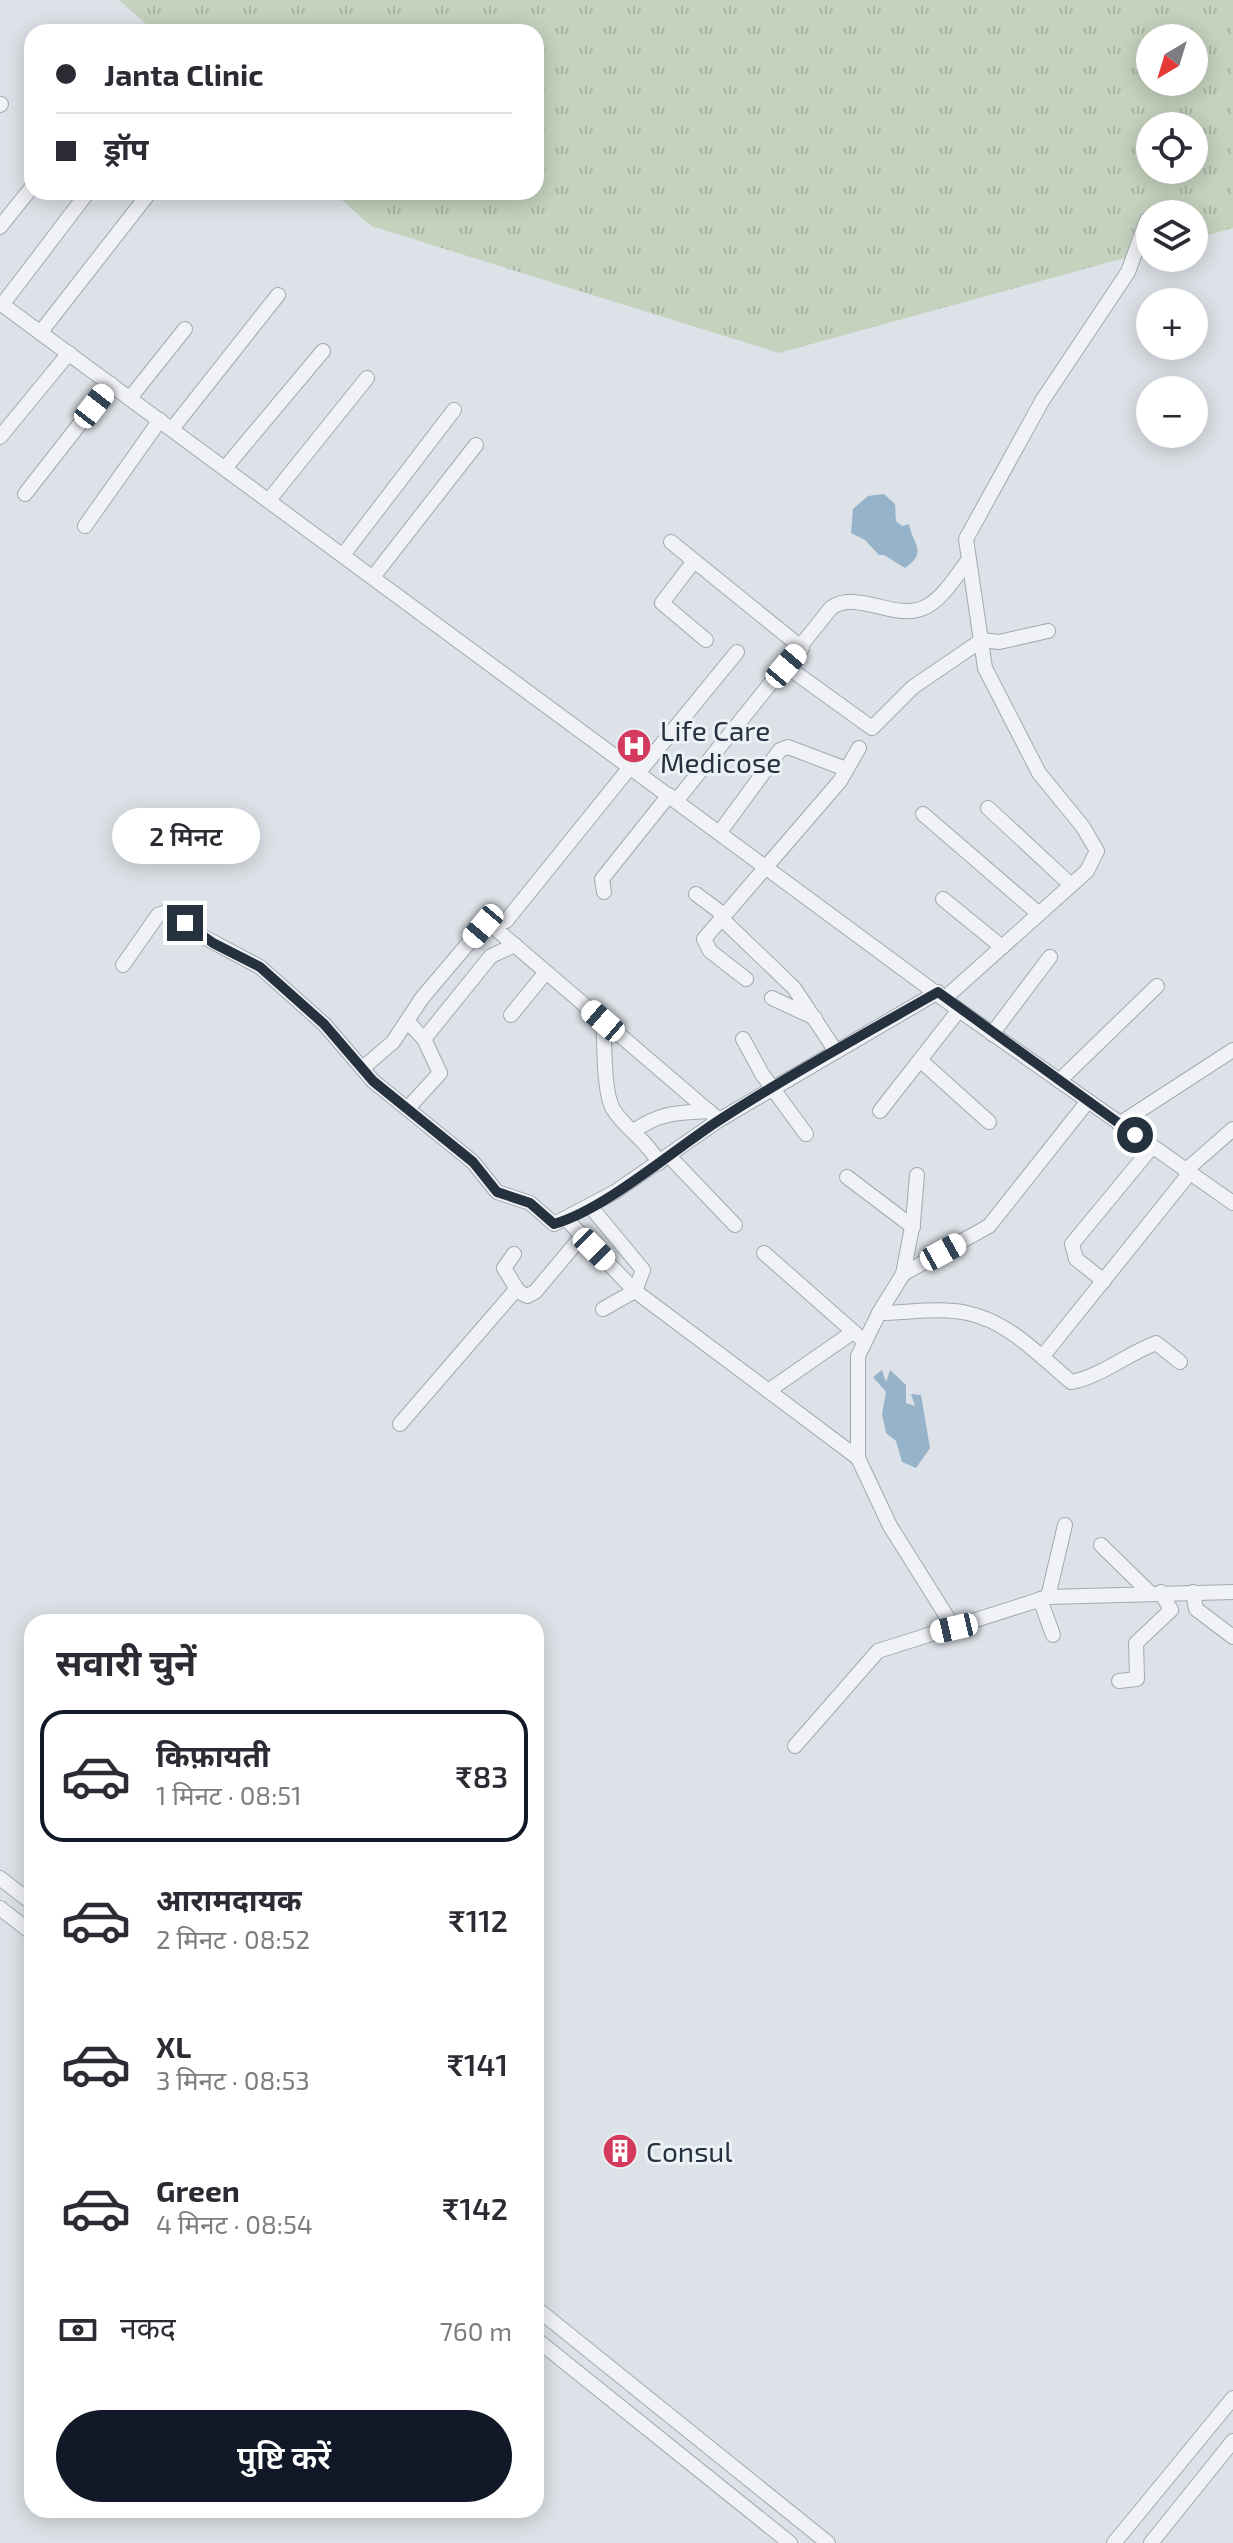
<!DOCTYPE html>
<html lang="hi">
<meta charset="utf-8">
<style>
:root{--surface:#fff;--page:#f2f2f3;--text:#2b2b33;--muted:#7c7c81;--line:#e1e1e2;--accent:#111827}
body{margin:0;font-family:"Exo 2","Noto Sans Devanagari",sans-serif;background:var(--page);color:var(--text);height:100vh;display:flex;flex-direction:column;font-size:30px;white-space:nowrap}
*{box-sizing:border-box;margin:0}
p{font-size:26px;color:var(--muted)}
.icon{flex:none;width:44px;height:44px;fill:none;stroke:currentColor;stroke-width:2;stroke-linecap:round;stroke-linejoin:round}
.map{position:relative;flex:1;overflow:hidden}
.drawer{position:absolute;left:24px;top:1614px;width:520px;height:904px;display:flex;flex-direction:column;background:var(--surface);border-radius:24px;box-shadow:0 4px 20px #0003}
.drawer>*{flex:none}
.top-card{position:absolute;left:24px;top:24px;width:520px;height:176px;border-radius:24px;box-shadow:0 4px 20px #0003;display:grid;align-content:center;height:176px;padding:0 32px;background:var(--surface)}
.needle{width:52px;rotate:218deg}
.controls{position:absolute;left:1136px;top:24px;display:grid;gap:16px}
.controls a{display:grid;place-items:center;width:72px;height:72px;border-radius:50%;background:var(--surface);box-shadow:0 4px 20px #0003;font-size:40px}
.end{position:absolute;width:36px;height:36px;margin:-18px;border:10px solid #26313f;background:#fff;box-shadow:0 0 0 4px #fff}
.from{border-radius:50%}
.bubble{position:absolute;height:56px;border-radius:28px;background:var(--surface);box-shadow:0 4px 20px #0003;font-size:26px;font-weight:600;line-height:56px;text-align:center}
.car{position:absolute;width:24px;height:48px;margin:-24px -12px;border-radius:10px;box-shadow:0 0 6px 2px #0007;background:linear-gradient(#fff 24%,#345 0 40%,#fff 0 76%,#345 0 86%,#fff 0)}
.top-card b{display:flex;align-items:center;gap:28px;height:76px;font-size:30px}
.top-card b+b{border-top:2px solid var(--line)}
.top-card i{width:20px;height:20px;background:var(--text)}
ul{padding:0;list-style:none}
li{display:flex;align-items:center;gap:24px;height:132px;margin:0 16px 12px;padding:0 16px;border:4px solid transparent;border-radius:24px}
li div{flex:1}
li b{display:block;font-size:30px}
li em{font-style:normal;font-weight:600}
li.on{border-color:var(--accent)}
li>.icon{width:72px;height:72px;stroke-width:1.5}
h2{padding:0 32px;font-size:36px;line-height:96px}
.pay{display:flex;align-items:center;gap:20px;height:88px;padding:0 32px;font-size:30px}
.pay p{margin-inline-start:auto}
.cta{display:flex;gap:16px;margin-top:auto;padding:16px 32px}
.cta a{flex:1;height:92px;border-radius:48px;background:var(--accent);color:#fff;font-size:32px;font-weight:600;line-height:92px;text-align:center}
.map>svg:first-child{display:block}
.grass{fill:url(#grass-tufts);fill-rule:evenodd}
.water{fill:#96b3ca}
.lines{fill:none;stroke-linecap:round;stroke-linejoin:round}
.minor-casing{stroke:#a2a9b2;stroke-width:16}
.minor{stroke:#f0f2f6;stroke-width:14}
.route{stroke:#26313f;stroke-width:10}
.labels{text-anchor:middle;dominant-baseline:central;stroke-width:6;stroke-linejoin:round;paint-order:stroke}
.poi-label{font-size:28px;fill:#26313f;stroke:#ecf1f5;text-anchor:start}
</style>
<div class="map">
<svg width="1233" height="2543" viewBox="0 0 1233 2543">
<defs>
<pattern id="grass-tufts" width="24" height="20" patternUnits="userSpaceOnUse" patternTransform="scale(2)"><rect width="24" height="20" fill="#c4d2be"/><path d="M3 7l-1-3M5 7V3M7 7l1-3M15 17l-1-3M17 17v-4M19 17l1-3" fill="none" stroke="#a8b5a4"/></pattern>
</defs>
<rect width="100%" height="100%" fill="#dde2e8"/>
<path class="grass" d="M 119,0 L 1233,0 L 1233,228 L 1194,239 L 1194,214 L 1150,214 L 1150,251 L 779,353 L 371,226 L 333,192 L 536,192 L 536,32 L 155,32 ZM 1150,38 L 1194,38 L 1194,82 L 1150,82 ZM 1150,126 L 1194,126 L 1194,170 L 1150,170 Z"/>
<g class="water">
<path d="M 884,494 L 895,504 L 896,521 L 902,526 L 909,524 C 913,545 928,552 905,568 L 884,555 L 879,555 L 865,540 L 851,533 L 853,509 L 868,496 Z"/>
<path d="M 882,1370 L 886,1382 L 890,1370 L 906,1385 L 906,1403 L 915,1406 L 911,1394 L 921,1395 L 930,1448 L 916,1468 L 902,1462 L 896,1441 L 886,1433 L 882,1414 L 886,1392 L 873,1377 Z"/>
</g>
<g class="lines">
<defs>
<g id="minor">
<path d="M 0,105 L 1,104"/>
<path d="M 0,227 L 32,187"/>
<path d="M 0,303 L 959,1010 L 1233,1203"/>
<path d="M 2,305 L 88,192"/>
<path d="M 40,333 L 150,192"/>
<path d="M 130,398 L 185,329"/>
<path d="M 172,429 L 278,295"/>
<path d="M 0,437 L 69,353"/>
<path d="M 225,468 L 323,351"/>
<path d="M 25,494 L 111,384"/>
<path d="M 269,500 L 367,378"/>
<path d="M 85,526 L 160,420"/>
<path d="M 671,542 L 802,648"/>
<path d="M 343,555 L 454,410"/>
<path d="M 694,561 L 662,603 L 706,640"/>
<path d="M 373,577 L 476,445"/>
<path d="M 786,666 L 872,728 L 913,687 L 982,640 L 999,642 L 1048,631"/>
<path d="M 639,772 L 737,652"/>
<path d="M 677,800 L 831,608 C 859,588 898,625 929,605 C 944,596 956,576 967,562"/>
<path d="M 988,808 L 1071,885"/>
<path d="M 923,814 L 1039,914"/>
<path d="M 720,832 L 780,750 L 788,747 L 846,769"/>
<path d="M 604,892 L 602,879 L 669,795"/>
<path d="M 696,894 L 724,915"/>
<path d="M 943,899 L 1002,947"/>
<path d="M 721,918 L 794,988 L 835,1050"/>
<path d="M 506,921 L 631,766"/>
<path d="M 123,965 L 158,915 L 170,911 L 200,935 L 260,967 L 324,1024 L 373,1081 L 473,1162 L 497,1192 L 530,1203 L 554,1224 L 615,1192 L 719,1120 L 938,992"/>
<path d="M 746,979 L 710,951 L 704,939 L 840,781 L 859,748"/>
<path d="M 772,998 L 815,1018"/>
<path d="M 945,998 L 1087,871 L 1097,851 L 1083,827 L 1039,773 L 985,668 L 966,539 L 1042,401 L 1128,272 L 1147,220"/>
<path d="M 511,1015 L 546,972"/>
<path d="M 407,1021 L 424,1039 L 440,1073 L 408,1108"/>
<path d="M 603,1021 C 605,1044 603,1091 613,1109 C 625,1129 647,1140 659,1163"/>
<path d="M 992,1034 L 1050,957"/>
<path d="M 424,1039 L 491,956 L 515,945"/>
<path d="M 743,1039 L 762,1074 L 806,1134"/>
<path d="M 920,1060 L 989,1122"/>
<path d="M 364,1067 L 393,1042 L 422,998 L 483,926 L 490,924 L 719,1120"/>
<path d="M 1059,1081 L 1157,986"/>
<path d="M 880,1111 L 959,1010"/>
<path d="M 1119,1124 L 1233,1050"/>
<path d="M 634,1131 C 660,1112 678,1113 709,1111"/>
<path d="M 669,1156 L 735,1225"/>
<path d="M 1185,1171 L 1233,1129"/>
<path d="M 847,1177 L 913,1227"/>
<path d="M 566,1219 L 635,1291 L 643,1270 L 590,1206"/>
<path d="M 764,1253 L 864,1341"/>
<path d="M 514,1254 L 504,1268 L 518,1291"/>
<path d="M 903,1274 L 989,1226 L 1088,1101"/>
<path d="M 1104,1281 L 1076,1259 L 1072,1244 L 1152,1147"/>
<path d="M 603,1309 L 635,1291 L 858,1458"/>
<path d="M 879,1313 L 903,1274 L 913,1222 L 917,1175"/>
<path d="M 1042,1357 L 1189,1174"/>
<path d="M 768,1391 L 853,1332"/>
<path d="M 400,1424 L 513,1293 L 518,1291 L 527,1296 L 535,1292 L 582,1236"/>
<path d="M 1101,1545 L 1150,1593"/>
<path d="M 1193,1592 L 1196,1609 L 1233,1637"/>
<path d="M 1048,1597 L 1065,1525"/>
<path d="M 1040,1599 L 1053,1635"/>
<path d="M 954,1628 L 890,1526 L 858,1458 L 858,1356 L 879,1313 C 906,1313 940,1307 967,1313 C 1008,1321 1040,1356 1071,1382 C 1100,1377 1127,1354 1156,1343 L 1180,1362"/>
<path d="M 1119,1681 L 1137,1679 L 1136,1643 L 1171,1610 L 1161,1592"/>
<path d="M 795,1746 L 878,1651 L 1048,1597 L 1233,1592"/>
<path d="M 0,1878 L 32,1903"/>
<path d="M 0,1908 L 32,1933"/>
<path d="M 536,2308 L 828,2543"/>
<path d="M 536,2339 L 790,2543"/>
<path d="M 1114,2543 L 1233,2398"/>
<path d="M 1151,2543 L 1233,2441"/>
</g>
</defs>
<use href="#minor" class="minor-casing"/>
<use href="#minor" class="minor"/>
</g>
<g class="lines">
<path class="route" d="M 185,923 L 213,943 L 260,967 L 324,1024 L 373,1081 L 473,1162 L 497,1192 L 530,1203 L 554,1224 C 604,1210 672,1151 718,1121 C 789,1075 864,1034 938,992 L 1135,1135"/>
</g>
<defs>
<symbol id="hospital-disc" viewBox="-11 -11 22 22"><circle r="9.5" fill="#d43a5d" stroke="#ecf1f5"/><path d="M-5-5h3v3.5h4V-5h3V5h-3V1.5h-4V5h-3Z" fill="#fff"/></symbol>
<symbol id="building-disc" viewBox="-11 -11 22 22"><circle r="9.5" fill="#d43a5d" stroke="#ecf1f5"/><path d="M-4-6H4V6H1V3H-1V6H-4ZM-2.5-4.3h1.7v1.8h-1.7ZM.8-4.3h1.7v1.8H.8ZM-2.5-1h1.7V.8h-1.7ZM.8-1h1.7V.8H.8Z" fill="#fff"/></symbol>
</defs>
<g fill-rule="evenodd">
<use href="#hospital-disc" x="614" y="726" width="40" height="40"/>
<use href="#building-disc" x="600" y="2131" width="40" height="40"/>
</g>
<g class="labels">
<g class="poi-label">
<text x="660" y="730">Life Care<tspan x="660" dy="32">Medicose</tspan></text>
<text x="646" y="2151">Consul</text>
</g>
</g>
</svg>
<div class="controls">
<a><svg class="needle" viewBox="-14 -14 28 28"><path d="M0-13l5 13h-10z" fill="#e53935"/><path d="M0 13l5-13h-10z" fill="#7c7c81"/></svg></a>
<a><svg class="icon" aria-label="locate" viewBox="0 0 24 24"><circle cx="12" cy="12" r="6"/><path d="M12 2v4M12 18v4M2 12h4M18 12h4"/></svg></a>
<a><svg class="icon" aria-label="layers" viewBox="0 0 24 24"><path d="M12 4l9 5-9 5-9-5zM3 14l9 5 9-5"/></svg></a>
<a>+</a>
<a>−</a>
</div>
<i class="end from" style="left:1135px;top:1135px"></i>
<i class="end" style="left:185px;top:923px"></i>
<div class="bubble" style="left:112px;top:808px;width:148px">2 मिनट</div>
<i class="car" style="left:94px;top:406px;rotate:38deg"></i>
<i class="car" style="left:786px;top:666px;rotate:40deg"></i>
<i class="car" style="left:483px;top:926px;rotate:220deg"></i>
<i class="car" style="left:603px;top:1021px;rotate:311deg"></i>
<i class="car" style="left:594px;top:1249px;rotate:135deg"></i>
<i class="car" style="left:943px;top:1252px;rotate:61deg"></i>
<i class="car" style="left:954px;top:1628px;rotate:257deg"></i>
<div class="top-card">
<b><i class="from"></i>Janta Clinic</b>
<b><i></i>ड्रॉप</b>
</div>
<section class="drawer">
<h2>सवारी चुनें</h2>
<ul>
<li class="on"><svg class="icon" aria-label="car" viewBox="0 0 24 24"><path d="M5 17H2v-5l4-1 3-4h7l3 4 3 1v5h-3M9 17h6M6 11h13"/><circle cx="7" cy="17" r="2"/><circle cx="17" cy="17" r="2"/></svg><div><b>किफ़ायती</b><p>1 मिनट · 08:51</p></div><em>₹83</em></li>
<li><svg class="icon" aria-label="car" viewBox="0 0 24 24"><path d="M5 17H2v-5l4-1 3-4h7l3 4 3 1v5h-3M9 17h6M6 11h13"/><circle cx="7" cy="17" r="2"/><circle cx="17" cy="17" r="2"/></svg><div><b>आरामदायक</b><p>2 मिनट · 08:52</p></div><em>₹112</em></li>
<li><svg class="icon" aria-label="car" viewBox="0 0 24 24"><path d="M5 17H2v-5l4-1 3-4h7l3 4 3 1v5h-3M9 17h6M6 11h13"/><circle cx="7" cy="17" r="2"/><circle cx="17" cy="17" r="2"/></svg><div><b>XL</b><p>3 मिनट · 08:53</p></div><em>₹141</em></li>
<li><svg class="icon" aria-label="car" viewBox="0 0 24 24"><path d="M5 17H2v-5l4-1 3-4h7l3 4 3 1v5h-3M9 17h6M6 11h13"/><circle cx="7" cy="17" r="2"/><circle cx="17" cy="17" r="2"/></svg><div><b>Green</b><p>4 मिनट · 08:54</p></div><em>₹142</em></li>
</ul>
<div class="pay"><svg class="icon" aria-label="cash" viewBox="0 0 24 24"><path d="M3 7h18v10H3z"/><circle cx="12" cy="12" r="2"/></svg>नकद<p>760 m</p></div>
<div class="cta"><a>पुष्टि करें</a></div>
</section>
</div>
